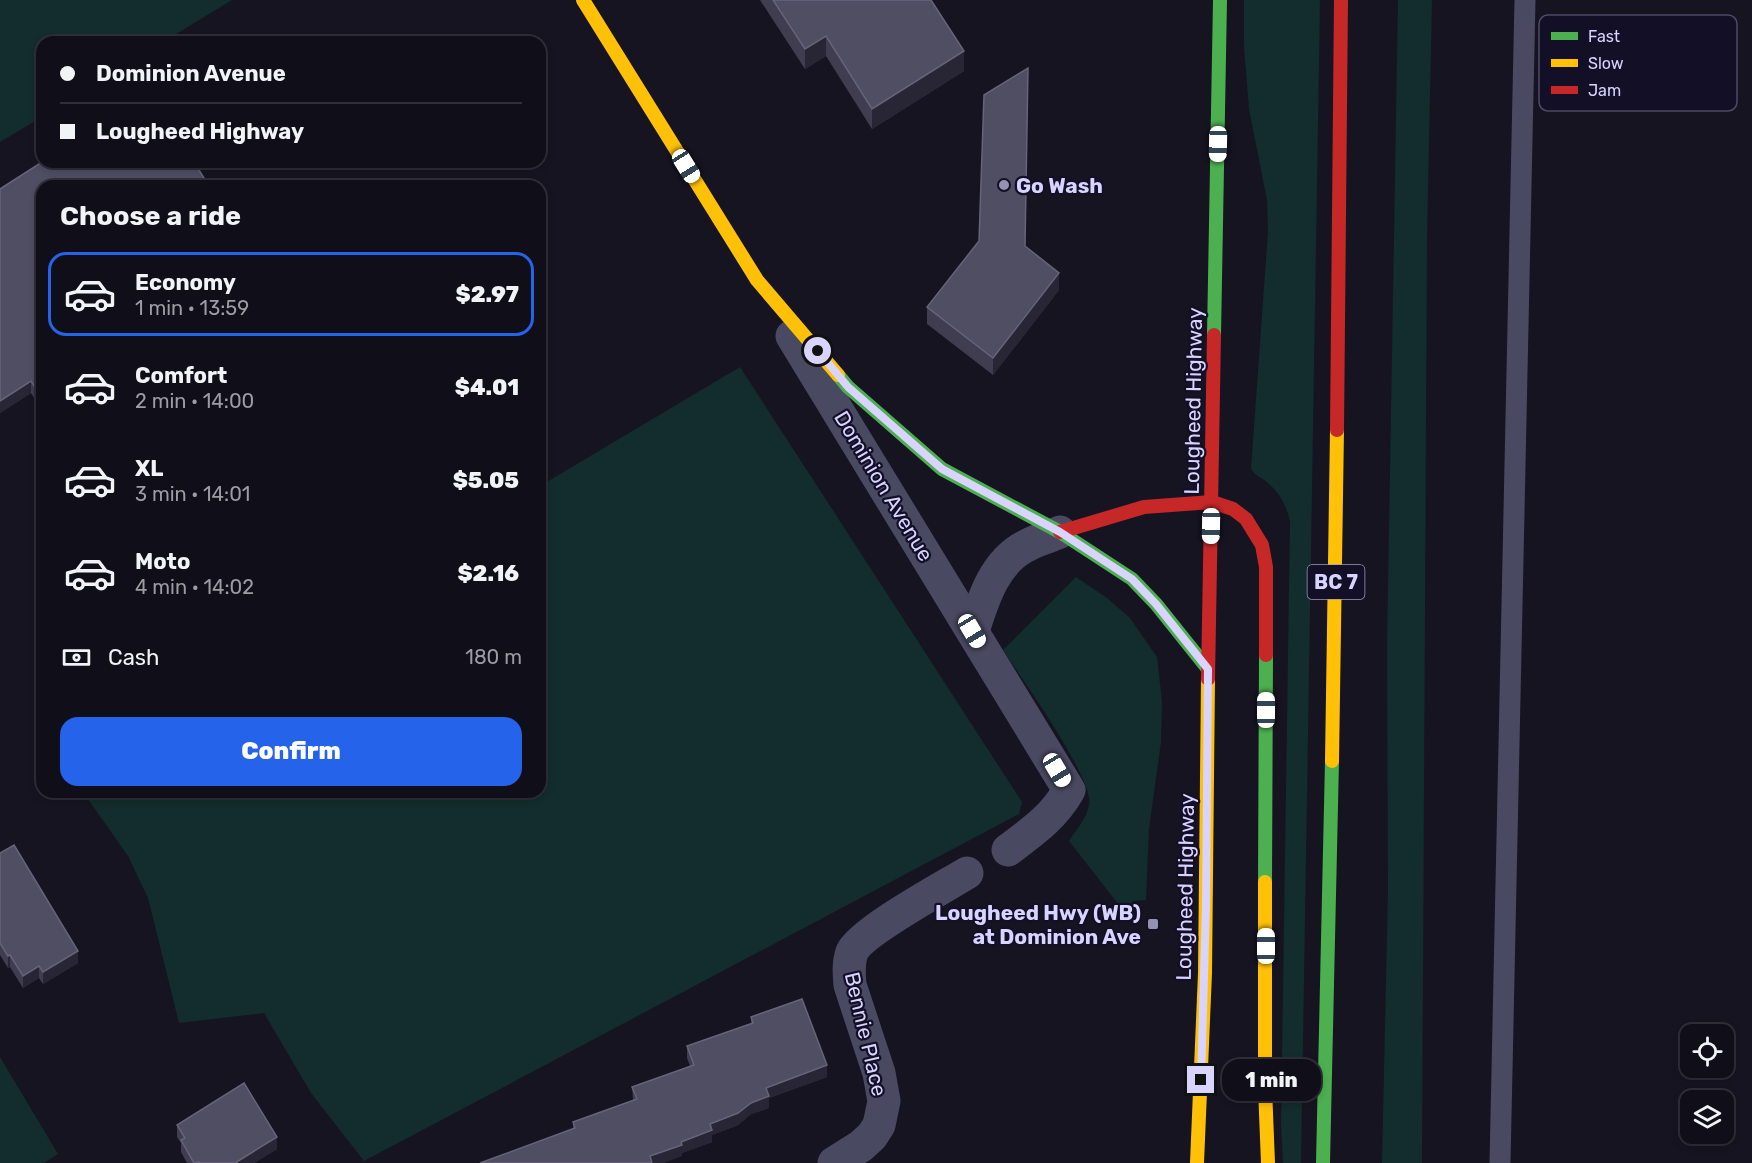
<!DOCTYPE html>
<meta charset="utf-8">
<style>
:root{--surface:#100f19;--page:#1e1d26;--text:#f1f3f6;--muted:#9c9ca2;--line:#302f38;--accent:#2563eb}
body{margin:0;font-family:Rubik,sans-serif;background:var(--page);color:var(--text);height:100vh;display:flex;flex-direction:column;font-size:22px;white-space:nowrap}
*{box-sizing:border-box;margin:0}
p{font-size:20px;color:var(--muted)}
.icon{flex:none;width:33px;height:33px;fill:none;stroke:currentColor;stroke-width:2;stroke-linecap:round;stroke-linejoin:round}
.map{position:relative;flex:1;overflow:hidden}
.side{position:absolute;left:36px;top:180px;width:510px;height:618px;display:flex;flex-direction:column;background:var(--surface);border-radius:18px;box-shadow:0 3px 9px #0003,0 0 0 2px var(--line)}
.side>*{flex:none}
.hud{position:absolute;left:36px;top:36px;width:510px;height:132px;border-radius:18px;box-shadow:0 3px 9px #0003,0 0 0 2px var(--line);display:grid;align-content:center;height:132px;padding:0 24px;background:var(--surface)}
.buttons{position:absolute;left:1680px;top:1024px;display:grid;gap:12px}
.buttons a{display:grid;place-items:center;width:54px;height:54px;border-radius:12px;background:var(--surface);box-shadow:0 3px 9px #0003,0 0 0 2px var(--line);font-size:30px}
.end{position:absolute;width:27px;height:27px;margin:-14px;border:8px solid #d9d4ff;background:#111;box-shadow:0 0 0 3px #111}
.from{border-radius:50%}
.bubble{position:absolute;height:42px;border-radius:18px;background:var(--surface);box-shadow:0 3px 9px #0003,0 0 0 2px var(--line);font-size:20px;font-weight:800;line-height:42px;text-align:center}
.car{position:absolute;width:18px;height:36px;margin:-18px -9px;border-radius:8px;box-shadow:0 0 4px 2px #0007;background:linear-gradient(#fff 24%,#345 0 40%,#fff 0 76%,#345 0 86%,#fff 0)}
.hud b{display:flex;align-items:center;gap:21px;height:57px;font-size:22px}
.hud b+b{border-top:2px solid var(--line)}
.hud i{width:15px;height:15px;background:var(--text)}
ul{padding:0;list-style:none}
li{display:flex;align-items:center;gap:18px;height:84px;margin:0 12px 9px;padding:0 12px;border:3px solid transparent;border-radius:18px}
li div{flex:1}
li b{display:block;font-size:22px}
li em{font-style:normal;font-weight:800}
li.current{border-color:var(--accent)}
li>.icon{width:54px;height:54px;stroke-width:1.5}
h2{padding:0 24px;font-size:27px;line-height:72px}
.pay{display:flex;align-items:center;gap:15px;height:66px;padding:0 24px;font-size:22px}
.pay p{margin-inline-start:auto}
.cta{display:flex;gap:12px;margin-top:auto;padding:12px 24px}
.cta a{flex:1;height:69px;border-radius:18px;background:var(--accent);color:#fff;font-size:24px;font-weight:800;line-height:69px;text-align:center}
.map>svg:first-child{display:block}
.green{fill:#132c2d}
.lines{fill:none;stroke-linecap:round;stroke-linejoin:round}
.lane{stroke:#4a4962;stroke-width:21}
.street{stroke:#4a4962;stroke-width:33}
.fast{stroke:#4caf50;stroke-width:14}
.slow{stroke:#ffc107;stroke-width:14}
.jam{stroke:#c62828;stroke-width:14}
.wall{fill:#403d50}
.shaded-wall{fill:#282635}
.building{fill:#504e63;stroke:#66637b;stroke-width:1.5}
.route{stroke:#d9d4ff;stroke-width:8}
.poi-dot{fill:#9591b1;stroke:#130f26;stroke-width:2}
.labels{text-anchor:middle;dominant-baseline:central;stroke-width:4.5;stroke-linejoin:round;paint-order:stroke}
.shield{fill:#130f26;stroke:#9e99be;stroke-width:1.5}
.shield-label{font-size:20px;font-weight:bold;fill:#d9d4ff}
.poi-label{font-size:21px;font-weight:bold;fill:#d9d4ff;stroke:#130f26;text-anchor:start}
.street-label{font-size:21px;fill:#d9d4ff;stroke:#130f26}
.key{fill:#130f26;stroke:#4e4a67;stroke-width:1.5}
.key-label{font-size:16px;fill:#d9d4ff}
</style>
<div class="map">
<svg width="1752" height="1163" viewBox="0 0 1752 1163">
<rect width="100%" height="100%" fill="#161421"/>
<g class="green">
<path d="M 0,0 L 232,0 L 163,42 L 42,42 L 42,117 L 0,142 Z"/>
<path d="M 1244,0 L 1320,0 L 1301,1163 L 1283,1163 L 1281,1125 L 1290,521 C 1287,507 1280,494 1270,485 C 1264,478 1256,477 1251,469 L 1268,231 L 1267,200 L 1249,109 L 1244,47 Z"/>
<path d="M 1398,0 L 1432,0 L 1427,237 L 1422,1163 L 1382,1163 L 1388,889 L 1387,647 Z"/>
<path d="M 740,367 L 1022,802 L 1019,814 L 364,1161 L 311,1093 L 264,1013 L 179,1023 L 148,898 L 128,856 L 83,792 L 540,792 L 540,486 Z"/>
<path d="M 1076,577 L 1107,598 L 1130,618 L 1157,657 L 1162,701 L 1161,742 L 1149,829 L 1146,900 L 1133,901 L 1133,923 L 1069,841 C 1076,830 1087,818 1089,805 C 1095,780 1020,676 1003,650 Z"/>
<path d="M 0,1057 L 58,1154 L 44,1163 L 0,1163 Z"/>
</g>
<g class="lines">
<path class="lane" d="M 1500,1163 L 1525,0"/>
<g class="street">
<path d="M 792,336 L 1069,790 C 1054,817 1032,832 1008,850"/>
<path d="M 973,631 C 983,600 994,562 1026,546 C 1036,540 1049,537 1060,532"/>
<path d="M 834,1163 L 861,1146 L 872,1136 L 879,1125 L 884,1101 L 879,1073 L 850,985 C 849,974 848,963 852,952 C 861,932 944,887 967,873"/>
</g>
<g class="fast">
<path d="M 1214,335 L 1220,0"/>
<path d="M 838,375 L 848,387 L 942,469 L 1060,532"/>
<path d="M 1060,532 L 1132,579 L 1156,604 L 1208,669"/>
<path d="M 1265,882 L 1266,655"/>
<path d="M 1323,1163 L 1332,761"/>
</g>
<g class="slow">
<path d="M 583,0 L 757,280 L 838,375"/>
<path d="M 1332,761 L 1337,430"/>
<path d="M 1265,882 L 1265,1088 L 1268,1163"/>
<path d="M 1197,1163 L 1205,973 L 1208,679"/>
</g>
<g class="jam">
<path d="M 1337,430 L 1341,0"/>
<path d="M 1060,532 L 1144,507 L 1212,502 L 1233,509 L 1246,519 L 1262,545 L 1266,567 L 1266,655"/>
<path d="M 1208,679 L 1214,335"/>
</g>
</g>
<g class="wall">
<path d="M 760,0 L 931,0 L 964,71 L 872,129 L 826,56 L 805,69 Z"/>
<path d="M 42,186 L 42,409 L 41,409 L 31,393 L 0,413 Z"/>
<path d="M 1025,247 L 1059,290 L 993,375 L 927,324 L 927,307 Z"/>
<path d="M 0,853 L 78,963 L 43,984 L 39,978 L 23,988 L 10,967 L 8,968 L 0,955 Z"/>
<path d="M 751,1017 L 827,1077 L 769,1098 L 769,1108 L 751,1114 L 738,1125 L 712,1135 L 712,1142 L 682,1153 L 682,1156 L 573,1128 L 573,1122 L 633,1100 L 632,1087 L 690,1066 L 687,1058 L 687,1046 L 751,1024 Z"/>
<path d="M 177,1125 L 277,1149 L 254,1163 L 187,1163 L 181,1152 L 181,1143 L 177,1137 Z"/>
</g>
<g class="shaded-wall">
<path d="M 826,36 L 826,56 L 805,69 L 805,49 Z"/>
<path d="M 964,51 L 964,71 L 872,129 L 872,109 Z"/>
<path d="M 1059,273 L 1059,290 L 993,375 L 993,358 Z"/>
<path d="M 31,381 L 31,393 L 0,413 L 0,401 Z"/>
<path d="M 78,951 L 78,963 L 43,984 L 43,972 Z"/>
<path d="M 10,955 L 10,967 L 8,968 L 8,956 Z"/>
<path d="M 39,966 L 39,978 L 23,988 L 23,976 Z"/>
<path d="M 827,1065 L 827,1077 L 769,1098 L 769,1108 L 751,1114 L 738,1125 L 712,1135 L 712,1142 L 682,1153 L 682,1156 L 664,1163 L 650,1163 L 650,1156 L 681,1142 L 766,1088 Z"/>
<path d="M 277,1137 L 277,1149 L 254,1163 L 235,1163 Z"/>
</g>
<g class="building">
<path d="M 773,0 L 931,0 L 964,51 L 872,109 L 826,36 L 805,49 Z"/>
<path d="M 1028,68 L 1025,246 L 1059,273 L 993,358 L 927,307 L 979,241 L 984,95 Z"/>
<path d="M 42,162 L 194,162 L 209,186 L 42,186 L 42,397 L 41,397 L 31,381 L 0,401 L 0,189 Z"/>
<path d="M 14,845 L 78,951 L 43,972 L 39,966 L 23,976 L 10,955 L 8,956 L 0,943 L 0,853 Z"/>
<path d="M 802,999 L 827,1065 L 766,1088 L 769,1096 L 751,1103 L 738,1113 L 710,1124 L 712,1130 L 681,1142 L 682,1145 L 650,1156 L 652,1163 L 480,1163 L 575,1128 L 573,1122 L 637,1099 L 632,1087 L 694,1065 L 687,1046 L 753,1023 L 751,1017 Z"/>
<path d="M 244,1083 L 277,1137 L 235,1163 L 199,1163 L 199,1162 L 194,1163 L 181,1140 L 185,1138 L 177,1125 Z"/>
</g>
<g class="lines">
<path class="route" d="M 818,351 L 848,387 L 942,469 L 1060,532 L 1132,579 L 1156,604 L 1208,669 L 1206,906 L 1201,1080"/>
</g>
<g class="poi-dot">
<circle cx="1004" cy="185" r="6"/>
<rect x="1147" y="918" width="12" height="12" rx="3"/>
</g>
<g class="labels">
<rect class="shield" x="1307.5" y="565" width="57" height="34" rx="4.5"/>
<g class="shield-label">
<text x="1336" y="582">BC 7</text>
</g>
<g class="poi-label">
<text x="1016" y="185">Go Wash</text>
<text x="1141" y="912" text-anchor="end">Lougheed Hwy (WB)<tspan x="1141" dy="24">at Dominion Ave</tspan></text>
</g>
<g class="street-label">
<text transform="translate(1193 401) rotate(-89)">Lougheed Highway</text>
<text transform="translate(884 486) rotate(59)">Dominion Avenue</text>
<text transform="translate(1185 887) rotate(-89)">Lougheed Highway</text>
<text transform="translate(866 1034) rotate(77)">Bennie Place</text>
</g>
</g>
<rect x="1539" y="15" width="198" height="96" rx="9" class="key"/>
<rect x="1551" y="32" width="27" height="8" fill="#4caf50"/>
<rect x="1551" y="59" width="27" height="8" fill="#ffc107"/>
<rect x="1551" y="86" width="27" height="8" fill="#c62828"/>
<g class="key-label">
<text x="1588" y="42">Fast</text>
<text x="1588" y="69">Slow</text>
<text x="1588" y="96">Jam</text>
</g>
</svg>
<div class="buttons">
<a><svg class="icon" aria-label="locate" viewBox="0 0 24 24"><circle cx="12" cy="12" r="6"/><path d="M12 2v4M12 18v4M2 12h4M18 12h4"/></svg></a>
<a><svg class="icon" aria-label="layers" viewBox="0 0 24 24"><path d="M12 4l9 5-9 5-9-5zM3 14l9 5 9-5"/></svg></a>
</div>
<i class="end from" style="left:818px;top:351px"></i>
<i class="end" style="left:1201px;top:1080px"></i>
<div class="bubble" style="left:1222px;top:1059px;width:99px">1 min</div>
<i class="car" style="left:1218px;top:144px;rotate:181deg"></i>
<i class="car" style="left:686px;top:166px;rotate:148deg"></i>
<i class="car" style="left:1211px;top:526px;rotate:181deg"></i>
<i class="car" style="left:972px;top:631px;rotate:149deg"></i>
<i class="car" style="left:1266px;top:710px;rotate:0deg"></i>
<i class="car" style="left:1057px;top:770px;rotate:149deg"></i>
<i class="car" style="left:1266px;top:946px;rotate:0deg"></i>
<div class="hud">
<b><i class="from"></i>Dominion Avenue</b>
<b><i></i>Lougheed Highway</b>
</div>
<section class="side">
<h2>Choose a ride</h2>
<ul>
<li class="current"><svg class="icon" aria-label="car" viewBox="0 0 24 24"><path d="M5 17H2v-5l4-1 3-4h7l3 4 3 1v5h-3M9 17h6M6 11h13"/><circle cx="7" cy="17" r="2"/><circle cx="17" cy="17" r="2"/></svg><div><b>Economy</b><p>1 min · 13:59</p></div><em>$2.97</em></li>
<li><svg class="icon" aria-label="car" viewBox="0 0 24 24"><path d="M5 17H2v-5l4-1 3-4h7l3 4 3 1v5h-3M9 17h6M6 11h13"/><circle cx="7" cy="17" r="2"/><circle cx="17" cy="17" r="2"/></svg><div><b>Comfort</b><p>2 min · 14:00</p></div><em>$4.01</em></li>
<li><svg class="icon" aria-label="car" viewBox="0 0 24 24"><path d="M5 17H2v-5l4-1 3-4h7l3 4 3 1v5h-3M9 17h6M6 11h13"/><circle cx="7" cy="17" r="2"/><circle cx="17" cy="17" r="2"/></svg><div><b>XL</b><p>3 min · 14:01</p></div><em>$5.05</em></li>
<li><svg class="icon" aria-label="car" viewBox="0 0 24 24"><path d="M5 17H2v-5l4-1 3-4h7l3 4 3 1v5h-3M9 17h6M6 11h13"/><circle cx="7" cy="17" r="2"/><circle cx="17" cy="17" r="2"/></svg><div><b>Moto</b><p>4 min · 14:02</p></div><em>$2.16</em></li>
</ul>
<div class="pay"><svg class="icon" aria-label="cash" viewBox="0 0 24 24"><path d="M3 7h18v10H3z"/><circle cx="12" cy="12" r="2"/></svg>Cash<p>180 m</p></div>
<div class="cta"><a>Confirm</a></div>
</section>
</div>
